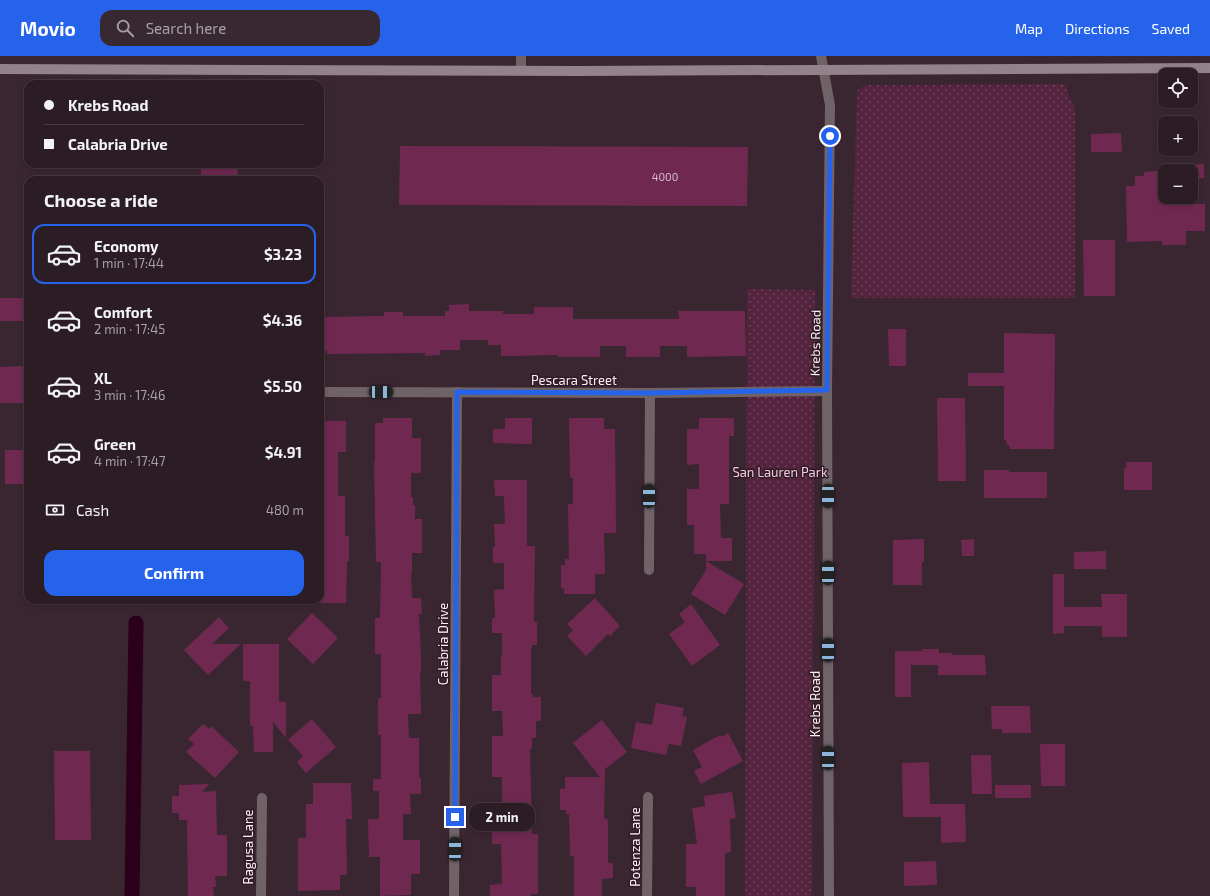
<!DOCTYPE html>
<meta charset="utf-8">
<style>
:root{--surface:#2c1c24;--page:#382931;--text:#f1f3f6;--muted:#a6a1a6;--line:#483a41;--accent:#2563eb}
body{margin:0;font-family:"Exo 2",sans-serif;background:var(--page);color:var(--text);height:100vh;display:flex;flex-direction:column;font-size:15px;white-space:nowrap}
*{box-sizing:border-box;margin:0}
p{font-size:13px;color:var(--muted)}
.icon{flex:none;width:22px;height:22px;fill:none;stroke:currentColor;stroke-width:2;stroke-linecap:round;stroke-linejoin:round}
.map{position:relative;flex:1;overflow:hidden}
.drawer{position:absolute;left:24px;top:120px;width:300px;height:428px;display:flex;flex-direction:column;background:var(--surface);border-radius:12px;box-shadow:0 2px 6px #0003,0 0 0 1px var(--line)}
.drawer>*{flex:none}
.guide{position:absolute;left:24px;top:24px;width:300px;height:88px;border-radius:12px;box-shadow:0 2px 6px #0003,0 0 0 1px var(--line);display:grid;align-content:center;height:88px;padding:0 20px;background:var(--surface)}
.controls{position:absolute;left:1158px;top:12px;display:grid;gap:8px}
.controls a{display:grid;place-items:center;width:40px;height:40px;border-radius:8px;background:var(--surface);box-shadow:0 2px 6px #0003,0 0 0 1px var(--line);font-size:20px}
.end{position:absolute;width:18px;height:18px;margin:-9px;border:5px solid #2563eb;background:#fff;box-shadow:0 0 0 2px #fff}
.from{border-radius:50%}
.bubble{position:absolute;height:28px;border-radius:12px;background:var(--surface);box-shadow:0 2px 6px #0003,0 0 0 1px var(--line);font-size:13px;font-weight:700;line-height:28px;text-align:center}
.car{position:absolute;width:12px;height:24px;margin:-12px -6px;border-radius:5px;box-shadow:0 0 3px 1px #0007;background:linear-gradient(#222 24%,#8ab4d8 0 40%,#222 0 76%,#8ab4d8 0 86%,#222 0)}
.guide b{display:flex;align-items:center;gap:14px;height:38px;font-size:15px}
.guide b+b{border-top:1px solid var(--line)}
.guide i{width:10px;height:10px;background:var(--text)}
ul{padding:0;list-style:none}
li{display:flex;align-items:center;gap:12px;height:60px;margin:0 8px 6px;padding:0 12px;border:2px solid transparent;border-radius:12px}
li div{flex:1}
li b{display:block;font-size:15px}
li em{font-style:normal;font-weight:700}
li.on{border-color:var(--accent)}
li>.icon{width:36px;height:36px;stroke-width:1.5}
h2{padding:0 20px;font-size:18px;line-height:48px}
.pay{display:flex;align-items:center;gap:10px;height:44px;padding:0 20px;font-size:15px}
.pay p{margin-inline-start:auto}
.button{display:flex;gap:8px;margin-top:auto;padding:8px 20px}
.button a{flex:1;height:46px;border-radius:12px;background:var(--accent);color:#fff;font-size:16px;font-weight:700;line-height:46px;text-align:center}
header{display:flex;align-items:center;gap:24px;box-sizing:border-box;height:56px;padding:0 20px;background:var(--accent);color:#fff}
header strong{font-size:19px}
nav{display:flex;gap:22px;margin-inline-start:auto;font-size:14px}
.search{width:280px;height:36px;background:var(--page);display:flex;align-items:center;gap:10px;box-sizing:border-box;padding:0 14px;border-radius:12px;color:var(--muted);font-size:15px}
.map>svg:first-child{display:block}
.grass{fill:url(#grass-dots)}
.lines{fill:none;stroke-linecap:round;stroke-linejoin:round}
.canal{stroke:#2c001a;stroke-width:15}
.building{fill:#6f2951}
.minor{stroke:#6f6368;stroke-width:10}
.tertiary{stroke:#6f6368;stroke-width:10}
.secondary{stroke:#93828a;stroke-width:10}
.route{stroke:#2563eb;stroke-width:5}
.labels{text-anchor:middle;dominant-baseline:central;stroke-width:3;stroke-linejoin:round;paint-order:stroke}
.number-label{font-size:11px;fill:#dabecd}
.street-label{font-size:13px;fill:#feeff6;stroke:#301c26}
.park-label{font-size:13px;fill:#f5cade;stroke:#301c26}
</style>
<header>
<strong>Movio</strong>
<div class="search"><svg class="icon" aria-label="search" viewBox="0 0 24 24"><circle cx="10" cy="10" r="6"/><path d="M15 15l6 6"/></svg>Search here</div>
<nav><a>Map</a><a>Directions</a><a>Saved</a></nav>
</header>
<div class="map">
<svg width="1210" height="840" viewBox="0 0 1210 840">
<defs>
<pattern id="grass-dots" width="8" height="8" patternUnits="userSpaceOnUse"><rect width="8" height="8" fill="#54243e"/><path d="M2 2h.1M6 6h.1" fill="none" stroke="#6e445a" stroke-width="1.8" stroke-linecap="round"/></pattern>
</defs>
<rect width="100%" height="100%" fill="#3a2630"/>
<g class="grass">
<path d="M 1064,28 L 1075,53 L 1075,242 L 851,242 L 857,35 L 865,29 Z"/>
<path d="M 747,233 L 815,234 L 812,840 L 745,840 Z"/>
</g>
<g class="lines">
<path class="canal" d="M 132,840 L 136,567"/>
</g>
<g class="building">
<path d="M 1121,77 L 1122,96 L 1091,96 L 1091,78 Z"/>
<path d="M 400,90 L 748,91 L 747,150 L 399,149 Z"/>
<path d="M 201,108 L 238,108 L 237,124 L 201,124 Z"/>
<path d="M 1204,108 L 1204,122 L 1191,123 L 1191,109 Z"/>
<path d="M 1165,114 L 1165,141 L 1185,141 L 1185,148 L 1205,148 L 1205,175 L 1186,175 L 1186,189 L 1162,189 L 1162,185 L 1127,186 L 1126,130 L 1135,130 L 1135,120 L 1144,120 L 1144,116 Z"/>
<path d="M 1083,184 L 1115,184 L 1115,240 L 1084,240 Z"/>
<rect x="0" y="242" width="26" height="23"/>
<path d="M 469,248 L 469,255 L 503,255 L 503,258 L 534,258 L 534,251 L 573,251 L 573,263 L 679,263 L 678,255 L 745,255 L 746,300 L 687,301 L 687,290 L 660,290 L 660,301 L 626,301 L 626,290 L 600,290 L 600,301 L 558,301 L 558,299 L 501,300 L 501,289 L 488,289 L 488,284 L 460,284 L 460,294 L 440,294 L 440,299 L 425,300 L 425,297 L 334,298 L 327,298 L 327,295 L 320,295 L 320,261 L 384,260 L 384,256 L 403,256 L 403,260 L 445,260 L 445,255 L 449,255 L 449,249 Z"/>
<path d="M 888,273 L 906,273 L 906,310 L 889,310 Z"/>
<path d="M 1004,277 L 1055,278 L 1054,393 L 1010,393 L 1009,389 L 1007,389 L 1006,384 L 1004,384 L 1004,330 L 968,330 L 968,317 L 1004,317 Z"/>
<path d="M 28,310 L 28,347 L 0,347 L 0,311 Z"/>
<path d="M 937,342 L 965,342 L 966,425 L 938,425 Z"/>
<path d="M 383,362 L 412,362 L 412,382 L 421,382 L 421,417 L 411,417 L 411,441 L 413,441 L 413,449 L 415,449 L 415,463 L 422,463 L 422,497 L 412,497 L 412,518 L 411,518 L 412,542 L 421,542 L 422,558 L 419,558 L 421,600 L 421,616 L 420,616 L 421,658 L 408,658 L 409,682 L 419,682 L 419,722 L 421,722 L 421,738 L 410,738 L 411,758 L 403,758 L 403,784 L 420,784 L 420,818 L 411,818 L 411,839 L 380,840 L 380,801 L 369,801 L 368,763 L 379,763 L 379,735 L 373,735 L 373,723 L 381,723 L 381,679 L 378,679 L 378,642 L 381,642 L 381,598 L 375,598 L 375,562 L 380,562 L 381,506 L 376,506 L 374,406 L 375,406 L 375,367 L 383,367 Z"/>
<path d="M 505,362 L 532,362 L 532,388 L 493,387 L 493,373 L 505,373 Z"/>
<path d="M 569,362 L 604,362 L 604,373 L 615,373 L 616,477 L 604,477 L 605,518 L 595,518 L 595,538 L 564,538 L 564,532 L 561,532 L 561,509 L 565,509 L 565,503 L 569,503 L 568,448 L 573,448 L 573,422 L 570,422 Z"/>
<path d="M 699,362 L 734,362 L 734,380 L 729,380 L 729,448 L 720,448 L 721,482 L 732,482 L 732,505 L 706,505 L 706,498 L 694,498 L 694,469 L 687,469 L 687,433 L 699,433 L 699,408 L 687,409 L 687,373 L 699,373 Z"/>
<path d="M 320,365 L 346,365 L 346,396 L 338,396 L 338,440 L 345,440 L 345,480 L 349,480 L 349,505 L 347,505 L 346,547 L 320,547 Z"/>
<rect x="5" y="394" width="23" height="34"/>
<path d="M 1126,406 L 1152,406 L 1152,434 L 1124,434 L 1124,412 L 1126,412 Z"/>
<path d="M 984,414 L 1009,414 L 1009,416 L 1047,416 L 1047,442 L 984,442 Z"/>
<path d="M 494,424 L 527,424 L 527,490 L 535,490 L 534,566 L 537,566 L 537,589 L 532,589 L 531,595 L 531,638 L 533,638 L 533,641 L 541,641 L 541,665 L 536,665 L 536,682 L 532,682 L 532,693 L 530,693 L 530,695 L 532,778 L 538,778 L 538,838 L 531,838 L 531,840 L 490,840 L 490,829 L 502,828 L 501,788 L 492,788 L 492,754 L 502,754 L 502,721 L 492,721 L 492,680 L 503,680 L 502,655 L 492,655 L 492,619 L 501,619 L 501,600 L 502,600 L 502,577 L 492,577 L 492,562 L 495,562 L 494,534 L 504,533 L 504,507 L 493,507 L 493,491 L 495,491 L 494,468 L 505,468 L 504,440 L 495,440 Z"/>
<path d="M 924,483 L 924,506 L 922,506 L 922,529 L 893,529 L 893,484 Z"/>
<path d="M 974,483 L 974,500 L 962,500 L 961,484 Z"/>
<path d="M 1106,495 L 1106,513 L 1074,513 L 1074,496 Z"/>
<path d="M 706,505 L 744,528 L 725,559 L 691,538 L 706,514 Z"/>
<path d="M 1053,518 L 1064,518 L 1064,551 L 1102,551 L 1101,538 L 1127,538 L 1127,581 L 1102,581 L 1102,570 L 1064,570 L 1064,577 L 1053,578 Z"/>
<path d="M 595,542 L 620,570 L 610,580 L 608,578 L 586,600 L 567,580 L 573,574 L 567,568 Z"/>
<path d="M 691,548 L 720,589 L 692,610 L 669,578 L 685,566 L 679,558 Z"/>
<path d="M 312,557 L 338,582 L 313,608 L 287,583 Z"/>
<path d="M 219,561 L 229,572 L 212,588 L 241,588 L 208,619 L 184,594 Z"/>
<path d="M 243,588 L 279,588 L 279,646 L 286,646 L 286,682 L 273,666 L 273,696 L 254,696 L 253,670 L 250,670 L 250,625 L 243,625 Z"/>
<path d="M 922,593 L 939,593 L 939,597 L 952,597 L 952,599 L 985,599 L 986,619 L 938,619 L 938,609 L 911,609 L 911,641 L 895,641 L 895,595 L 922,595 Z"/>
<path d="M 656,647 L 684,652 L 682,660 L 687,661 L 681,690 L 669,688 L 666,699 L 631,692 L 636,666 L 652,669 Z"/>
<path d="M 991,650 L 1030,650 L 1031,677 L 1002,677 L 1002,673 L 992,673 Z"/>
<path d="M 312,663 L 336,691 L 306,717 L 297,706 L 303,700 L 288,684 Z"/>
<path d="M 602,664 L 627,696 L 605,713 L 604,762 L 608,764 L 608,807 L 613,807 L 613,822 L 602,823 L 602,840 L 574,840 L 574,800 L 570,800 L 569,758 L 566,758 L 566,754 L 560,754 L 560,733 L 565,733 L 565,721 L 600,721 L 573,687 Z"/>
<path d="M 203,668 L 209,673 L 211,670 L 239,696 L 215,722 L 186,696 L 194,688 L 188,683 Z"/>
<path d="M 728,677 L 743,705 L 701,728 L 694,715 L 702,711 L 693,694 L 720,679 L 721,681 Z"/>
<path d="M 1040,688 L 1065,688 L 1065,730 L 1041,730 Z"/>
<path d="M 54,695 L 90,695 L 91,784 L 55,784 Z"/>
<path d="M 971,699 L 991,699 L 992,738 L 972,738 Z"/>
<path d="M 929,706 L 930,748 L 965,748 L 966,786 L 941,787 L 941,761 L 903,761 L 902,707 Z"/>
<path d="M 313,727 L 351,727 L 352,763 L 346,763 L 347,819 L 340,819 L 340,834 L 298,835 L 298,782 L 306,782 L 306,748 L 313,748 Z"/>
<path d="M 209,728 L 202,736 L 216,735 L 217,779 L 227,779 L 227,820 L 215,820 L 216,831 L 213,831 L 214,840 L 188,840 L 187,764 L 179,764 L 179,757 L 172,757 L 172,740 L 179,740 L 179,729 Z"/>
<rect x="995" y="729" width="36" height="13"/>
<path d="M 732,736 L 736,762 L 730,763 L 731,796 L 725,797 L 725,840 L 696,840 L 696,831 L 686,831 L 686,788 L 697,788 L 692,752 L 705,750 L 704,740 Z"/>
<path d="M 936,805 L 937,829 L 904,830 L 904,806 Z"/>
</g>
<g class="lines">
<g class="minor">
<path d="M 521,14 L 521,0"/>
<path d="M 320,336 L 650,337 L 827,335"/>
<path d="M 649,514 L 650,337"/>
<path d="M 261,840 L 262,742"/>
<path d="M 454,840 L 457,336"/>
<path d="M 647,840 L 648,741"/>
</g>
<path class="tertiary" d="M 821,0 L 830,49 L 827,335 L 829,840"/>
<path class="secondary" d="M 0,13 L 578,15 L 1210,12"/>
</g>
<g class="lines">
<path class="route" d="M 455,761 L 457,336 L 650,337 L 827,334 L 830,80"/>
</g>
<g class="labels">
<g class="number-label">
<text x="665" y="120">4000</text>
</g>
<g class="street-label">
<text transform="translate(815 287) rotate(-89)">Krebs Road</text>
<text x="574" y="324">Pescara Street</text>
<text transform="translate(443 588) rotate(-90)">Calabria Drive</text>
<text transform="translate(815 648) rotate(-90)">Krebs Road</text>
<text transform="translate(248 791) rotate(-90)">Ragusa Lane</text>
<text transform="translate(635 791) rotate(-90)">Potenza Lane</text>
</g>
<g class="park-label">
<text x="780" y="416">San Lauren Park</text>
</g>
</g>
</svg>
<div class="controls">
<a><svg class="icon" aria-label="locate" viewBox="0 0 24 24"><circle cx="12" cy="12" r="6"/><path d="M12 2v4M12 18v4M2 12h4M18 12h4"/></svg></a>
<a>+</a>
<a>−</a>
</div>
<i class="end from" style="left:830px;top:80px"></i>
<i class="end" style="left:455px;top:761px"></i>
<div class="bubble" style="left:469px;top:747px;width:66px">2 min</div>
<i class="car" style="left:381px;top:336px;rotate:90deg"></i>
<i class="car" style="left:649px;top:440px;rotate:0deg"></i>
<i class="car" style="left:828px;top:440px;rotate:180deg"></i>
<i class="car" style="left:828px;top:517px;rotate:0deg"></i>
<i class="car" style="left:828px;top:594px;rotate:0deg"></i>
<i class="car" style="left:828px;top:702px;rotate:0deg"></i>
<i class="car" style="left:455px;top:793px;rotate:0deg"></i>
<div class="guide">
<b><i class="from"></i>Krebs Road</b>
<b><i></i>Calabria Drive</b>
</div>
<section class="drawer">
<h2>Choose a ride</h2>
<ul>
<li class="on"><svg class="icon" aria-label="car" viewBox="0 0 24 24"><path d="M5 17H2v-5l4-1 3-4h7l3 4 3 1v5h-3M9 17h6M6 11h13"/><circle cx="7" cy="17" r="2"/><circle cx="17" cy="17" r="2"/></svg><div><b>Economy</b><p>1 min · 17:44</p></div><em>$3.23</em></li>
<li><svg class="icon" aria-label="car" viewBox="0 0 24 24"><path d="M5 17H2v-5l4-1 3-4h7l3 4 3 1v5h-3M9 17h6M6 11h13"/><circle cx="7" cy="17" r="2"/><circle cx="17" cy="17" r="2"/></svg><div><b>Comfort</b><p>2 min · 17:45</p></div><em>$4.36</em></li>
<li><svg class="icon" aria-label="car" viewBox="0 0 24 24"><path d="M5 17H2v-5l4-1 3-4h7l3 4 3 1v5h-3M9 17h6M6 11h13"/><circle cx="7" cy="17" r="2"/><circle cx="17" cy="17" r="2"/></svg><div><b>XL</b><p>3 min · 17:46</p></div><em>$5.50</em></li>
<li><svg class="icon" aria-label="car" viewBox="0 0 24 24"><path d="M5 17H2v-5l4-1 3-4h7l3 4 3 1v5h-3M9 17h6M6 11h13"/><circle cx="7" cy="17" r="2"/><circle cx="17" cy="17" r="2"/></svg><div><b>Green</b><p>4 min · 17:47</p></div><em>$4.91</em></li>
</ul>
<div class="pay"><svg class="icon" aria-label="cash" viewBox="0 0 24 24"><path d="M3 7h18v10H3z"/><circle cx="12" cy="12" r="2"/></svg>Cash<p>480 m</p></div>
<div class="button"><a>Confirm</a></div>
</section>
</div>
